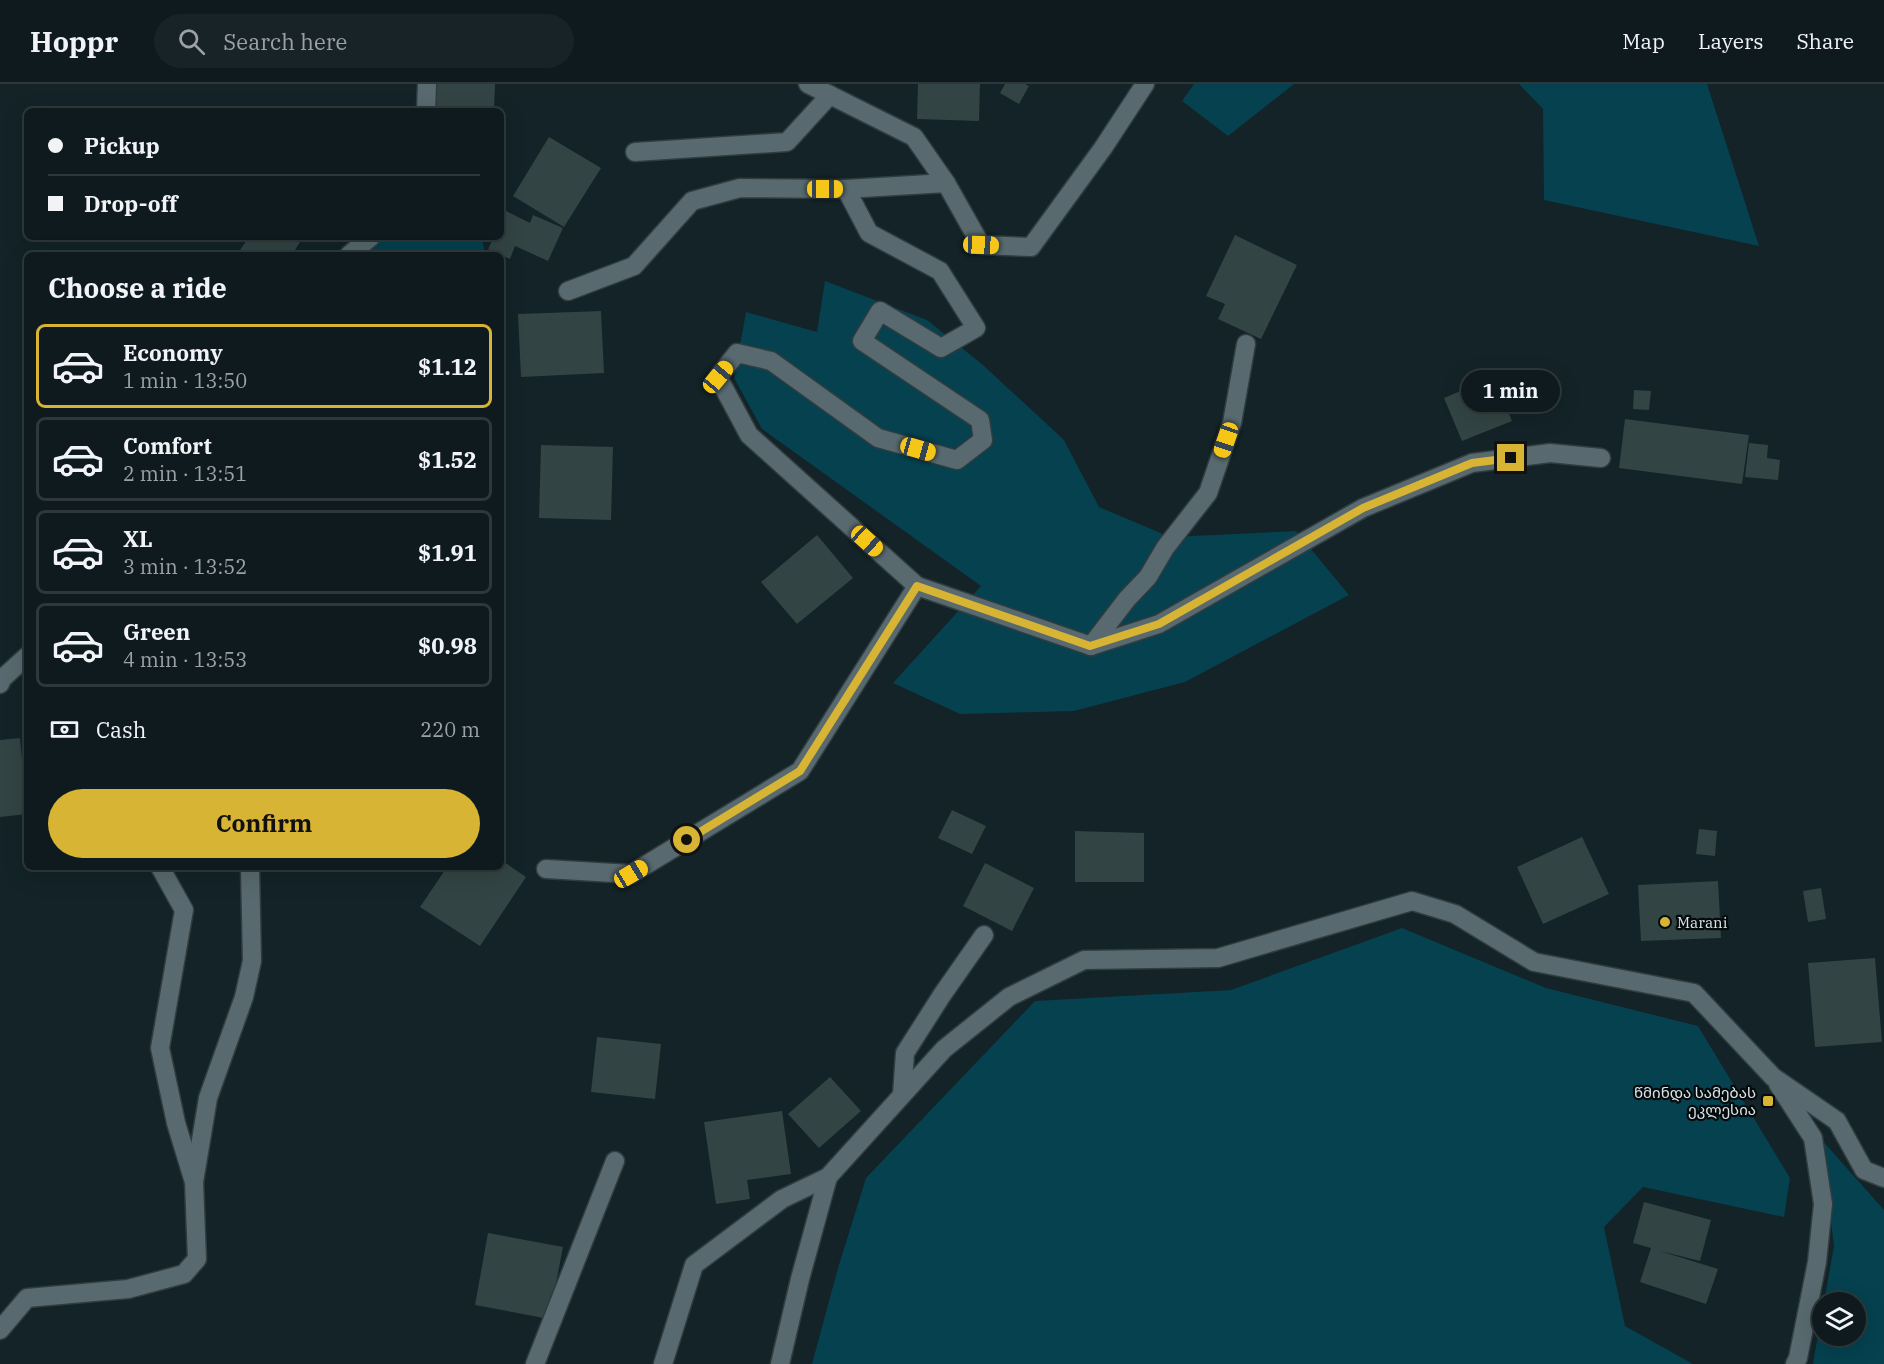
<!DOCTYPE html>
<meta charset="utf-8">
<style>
:root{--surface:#0e1a1d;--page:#172326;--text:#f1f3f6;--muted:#9ba1a4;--line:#2e383b;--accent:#d7b434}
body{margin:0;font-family:"IBM Plex Serif","Noto Sans Georgian",serif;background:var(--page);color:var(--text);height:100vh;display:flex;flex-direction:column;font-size:22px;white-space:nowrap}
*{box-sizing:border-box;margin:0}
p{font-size:20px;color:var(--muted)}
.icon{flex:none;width:33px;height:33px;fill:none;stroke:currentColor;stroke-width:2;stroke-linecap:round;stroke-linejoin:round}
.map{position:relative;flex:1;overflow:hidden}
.side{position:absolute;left:24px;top:168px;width:480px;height:618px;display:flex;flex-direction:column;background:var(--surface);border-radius:9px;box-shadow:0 6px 24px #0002,0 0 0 2px var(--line)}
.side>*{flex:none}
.banner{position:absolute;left:24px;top:24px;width:480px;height:132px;border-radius:9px;box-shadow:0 6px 24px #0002,0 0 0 2px var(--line);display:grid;align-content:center;height:132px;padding:0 24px;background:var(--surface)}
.controls{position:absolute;left:1812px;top:1208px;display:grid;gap:12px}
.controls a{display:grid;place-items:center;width:54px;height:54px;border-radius:50%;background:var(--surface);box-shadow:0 6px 24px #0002,0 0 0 2px var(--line);font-size:30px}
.end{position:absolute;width:27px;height:27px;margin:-14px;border:8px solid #d7b434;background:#111;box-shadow:0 0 0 3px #111}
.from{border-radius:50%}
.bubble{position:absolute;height:42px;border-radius:21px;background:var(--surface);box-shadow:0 6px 24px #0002,0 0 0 2px var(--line);font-size:20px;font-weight:800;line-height:42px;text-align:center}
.car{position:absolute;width:18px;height:36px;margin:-18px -9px;border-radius:8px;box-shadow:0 0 4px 2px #0007;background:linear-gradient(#f5c518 24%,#345 0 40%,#f5c518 0 76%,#345 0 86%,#f5c518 0)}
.banner b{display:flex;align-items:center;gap:21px;height:57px;font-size:22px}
.banner b+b{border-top:2px solid var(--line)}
.banner i{width:15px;height:15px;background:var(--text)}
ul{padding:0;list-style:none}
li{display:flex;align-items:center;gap:18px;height:84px;margin:0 12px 9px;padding:0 12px;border:3px solid var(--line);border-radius:9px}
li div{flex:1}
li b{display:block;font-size:22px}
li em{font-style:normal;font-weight:800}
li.current{border-color:var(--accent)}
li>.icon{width:54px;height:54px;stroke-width:1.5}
h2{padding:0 24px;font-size:27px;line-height:72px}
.pay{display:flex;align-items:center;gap:15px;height:66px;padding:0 24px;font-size:22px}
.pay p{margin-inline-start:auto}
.button{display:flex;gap:12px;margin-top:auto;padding:12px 24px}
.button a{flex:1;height:69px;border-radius:36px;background:var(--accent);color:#111;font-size:24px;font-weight:800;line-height:69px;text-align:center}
header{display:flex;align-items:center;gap:36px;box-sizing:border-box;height:84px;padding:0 30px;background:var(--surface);border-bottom:2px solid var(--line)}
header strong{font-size:28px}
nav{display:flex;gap:33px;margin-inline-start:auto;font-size:21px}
.search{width:420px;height:54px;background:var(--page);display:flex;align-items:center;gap:15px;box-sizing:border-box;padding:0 21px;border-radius:33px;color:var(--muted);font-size:22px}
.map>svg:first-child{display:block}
.green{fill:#05414f}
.building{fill:#324443}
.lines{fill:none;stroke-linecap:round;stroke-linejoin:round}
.lane-casing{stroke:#313c3f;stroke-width:21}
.street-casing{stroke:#313c3f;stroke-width:21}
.secondary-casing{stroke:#313c3f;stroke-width:21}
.lane{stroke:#586a6f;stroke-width:18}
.street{stroke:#586a6f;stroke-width:18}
.secondary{stroke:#586a6f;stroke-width:18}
.route{stroke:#d7b434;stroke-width:8}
.poi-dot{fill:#d7b434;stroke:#050b0d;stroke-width:2}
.labels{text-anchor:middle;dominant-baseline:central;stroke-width:4.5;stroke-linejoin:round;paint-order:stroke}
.poi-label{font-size:15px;fill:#dae4e7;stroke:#050b0d;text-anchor:start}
</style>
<header>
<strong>Hoppr</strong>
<div class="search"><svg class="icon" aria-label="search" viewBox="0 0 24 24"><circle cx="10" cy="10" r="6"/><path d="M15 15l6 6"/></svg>Search here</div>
<nav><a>Map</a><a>Layers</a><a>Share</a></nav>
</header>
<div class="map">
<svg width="1884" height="1280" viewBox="0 0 1884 1280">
<rect width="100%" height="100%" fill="#132327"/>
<g class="green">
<path d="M 1194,0 L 1294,0 L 1228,52 L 1182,17 Z"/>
<path d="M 1519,0 L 1707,0 L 1759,162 L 1544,116 L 1543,25 Z"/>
<path d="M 384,153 L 482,153 L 485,171 L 363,171 Z"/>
<path d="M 825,197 L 927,236 L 983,281 L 1064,356 L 1099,423 L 1170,453 L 1296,447 L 1349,511 L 1185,598 L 1074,627 L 960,630 L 893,599 L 981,502 L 762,345 L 734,294 L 746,228 L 817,248 Z"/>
<path d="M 1402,844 L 1546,904 L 1698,942 L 1790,1094 L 1784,1133 L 1643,1103 L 1604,1143 L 1625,1242 L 1693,1280 L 812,1280 L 838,1184 L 866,1094 L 1035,917 L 1231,906 Z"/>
<path d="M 1821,1055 L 1884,1126 L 1884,1280 L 1813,1280 L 1822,1227 L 1822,1251 L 1856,1251 L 1856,1218 L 1824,1218 L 1834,1162 Z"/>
</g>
<g class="building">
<path d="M 436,0 L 495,0 L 494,25 L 435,22 Z"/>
<path d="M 918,0 L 980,0 L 979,37 L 917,35 Z"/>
<path d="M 1005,0 L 1025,0 L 1029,2 L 1019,20 L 1000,9 Z"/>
<path d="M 549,53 L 601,84 L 564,143 L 513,112 Z"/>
<path d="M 506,127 L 530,139 L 533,131 L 563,144 L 548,177 L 515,162 L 510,175 L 488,165 L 494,153 L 501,153 L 501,138 Z"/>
<path d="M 1235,151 L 1297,181 L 1261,255 L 1218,235 L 1225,220 L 1206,212 Z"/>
<path d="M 249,153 L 303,153 L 292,171 L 242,171 L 238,169 Z"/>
<path d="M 601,227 L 604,289 L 521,293 L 518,230 Z"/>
<path d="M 1493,293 L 1512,337 L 1462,357 L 1444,314 Z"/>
<path d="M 1634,306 L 1651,307 L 1649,326 L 1633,325 Z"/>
<path d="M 1625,335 L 1749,351 L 1742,400 L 1619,384 Z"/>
<path d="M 1749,359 L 1768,361 L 1767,374 L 1780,376 L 1778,396 L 1745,393 Z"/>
<path d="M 541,361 L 613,363 L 611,436 L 539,434 Z"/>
<path d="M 817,451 L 853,494 L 797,540 L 761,498 Z"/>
<path d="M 20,654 L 27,730 L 0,733 L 0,656 Z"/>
<path d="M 952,726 L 986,742 L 972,770 L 938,754 Z"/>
<path d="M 1699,745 L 1717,747 L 1715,772 L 1696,770 Z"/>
<path d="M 1075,747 L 1144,749 L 1144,798 L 1075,798 Z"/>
<path d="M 1582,753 L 1609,810 L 1543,840 L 1517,783 Z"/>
<path d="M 501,776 L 526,793 L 480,862 L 420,823 L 447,783 L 501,783 Z"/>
<path d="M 985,779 L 1034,804 L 1012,847 L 963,822 Z"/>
<path d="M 1718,797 L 1721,854 L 1641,857 L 1638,801 Z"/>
<path d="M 1821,804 L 1826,835 L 1808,838 L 1803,807 Z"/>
<path d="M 1875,874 L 1882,958 L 1815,963 L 1808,879 Z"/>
<path d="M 597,953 L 661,960 L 655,1015 L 591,1008 Z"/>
<path d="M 830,993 L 861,1027 L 819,1064 L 788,1030 Z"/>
<path d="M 782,1027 L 791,1090 L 747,1096 L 750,1115 L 716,1120 L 704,1038 Z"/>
<path d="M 1644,1118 L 1711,1136 L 1700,1177 L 1660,1167 L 1718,1185 L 1706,1220 L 1640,1198 L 1651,1164 L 1633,1159 Z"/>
<path d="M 488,1149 L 563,1163 L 549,1235 L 475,1221 Z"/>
</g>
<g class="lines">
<defs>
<g id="lane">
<path d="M 635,68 L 787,58 L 830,11"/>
<path d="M 946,99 L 981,161 L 1031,163 L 1103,64 L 1145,0"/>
<path d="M 568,207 L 634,182 L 692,117 L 740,104 L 846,105"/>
<path d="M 1091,562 L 1159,540 L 1363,424 L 1472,379 L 1550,369 L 1601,374"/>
<path d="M 1091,562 L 1127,515 L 1148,493 L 1165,464 L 1208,409 L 1232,339 L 1246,260"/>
<path d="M 0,600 L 2,595 L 27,572"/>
<path d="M 546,785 L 631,790 L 800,687 L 917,502"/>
<path d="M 902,1011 L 905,969 L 942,911 L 984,851"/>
<path d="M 194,1098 L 208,1014 L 244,913 L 252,877 L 250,783"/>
</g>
<g id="street">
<path d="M 808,0 L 914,53 L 946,99 L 846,105 L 869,149 L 940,187 L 976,244 L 941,264 L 880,227 L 862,257 L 980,336 L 983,356 L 957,376 L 878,354 L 771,277 L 737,269 L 718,293 L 749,351 L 917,502 L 1091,562"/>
<path d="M 1778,1000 L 1813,1054 L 1823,1120 L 1817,1178 L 1798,1274 L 1795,1280"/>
<path d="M 535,1280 L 615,1077"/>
<path d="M 663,1280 L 694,1181 L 782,1115 L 828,1093 L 944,965 L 1009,913 L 1084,876 L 1218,874 L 1412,817 L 1455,830 L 1534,878 L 1694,909 L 1773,993 L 1837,1037 L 1864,1086 L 1884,1094"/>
<path d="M 780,1280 L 800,1195 L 828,1093"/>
</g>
<g id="secondary">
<path d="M 426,27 L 427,0"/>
<path d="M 349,171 L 371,153"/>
<path d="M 0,1246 L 27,1214 L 128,1205 L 184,1190 L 197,1175 L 194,1098 L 176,1039 L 160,964 L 184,826 L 160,783"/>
</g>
</defs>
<use href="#lane" class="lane-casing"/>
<use href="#street" class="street-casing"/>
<use href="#secondary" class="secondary-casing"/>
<use href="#lane" class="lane"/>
<use href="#street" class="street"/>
<use href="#secondary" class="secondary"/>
</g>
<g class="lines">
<path class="route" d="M 687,756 L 800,687 L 917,502 L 1090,562 L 1159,540 L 1363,424 L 1472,379 L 1511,374"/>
</g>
<g class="poi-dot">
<circle cx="1665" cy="838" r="6"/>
<rect x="1762" y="1011" width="12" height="12" rx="3"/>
</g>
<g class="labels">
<g class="poi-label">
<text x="1677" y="838">Marani</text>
<text x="1756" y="1008" text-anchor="end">წმინდა სამებას<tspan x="1756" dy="17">ეკლესია</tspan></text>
</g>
</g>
</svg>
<div class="controls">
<a><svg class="icon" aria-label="layers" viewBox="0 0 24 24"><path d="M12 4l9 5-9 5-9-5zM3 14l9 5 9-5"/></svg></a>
</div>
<i class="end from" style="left:687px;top:756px"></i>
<i class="end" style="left:1511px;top:374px"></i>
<div class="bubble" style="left:1461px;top:286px;width:99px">1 min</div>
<i class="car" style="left:825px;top:105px;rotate:90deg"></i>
<i class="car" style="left:981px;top:161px;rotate:92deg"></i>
<i class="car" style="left:718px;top:293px;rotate:40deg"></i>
<i class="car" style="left:1226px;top:356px;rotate:199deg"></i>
<i class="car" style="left:918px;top:365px;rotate:106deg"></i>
<i class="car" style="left:867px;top:457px;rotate:132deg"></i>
<i class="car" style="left:631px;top:790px;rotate:59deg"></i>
<div class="banner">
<b><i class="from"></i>Pickup</b>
<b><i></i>Drop-off</b>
</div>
<section class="side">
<h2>Choose a ride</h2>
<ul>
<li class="current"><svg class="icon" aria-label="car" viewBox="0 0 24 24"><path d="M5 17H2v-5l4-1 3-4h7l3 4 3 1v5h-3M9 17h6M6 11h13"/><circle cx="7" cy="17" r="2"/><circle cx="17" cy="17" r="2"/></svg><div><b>Economy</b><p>1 min · 13:50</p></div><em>$1.12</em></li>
<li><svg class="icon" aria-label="car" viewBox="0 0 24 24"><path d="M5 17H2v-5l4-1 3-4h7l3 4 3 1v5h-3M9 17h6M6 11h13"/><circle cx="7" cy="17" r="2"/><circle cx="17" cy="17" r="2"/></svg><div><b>Comfort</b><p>2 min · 13:51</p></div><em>$1.52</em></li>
<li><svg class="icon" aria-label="car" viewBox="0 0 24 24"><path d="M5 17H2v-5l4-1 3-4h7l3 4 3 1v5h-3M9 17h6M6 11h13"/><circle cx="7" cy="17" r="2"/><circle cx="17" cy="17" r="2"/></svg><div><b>XL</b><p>3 min · 13:52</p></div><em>$1.91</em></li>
<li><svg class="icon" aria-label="car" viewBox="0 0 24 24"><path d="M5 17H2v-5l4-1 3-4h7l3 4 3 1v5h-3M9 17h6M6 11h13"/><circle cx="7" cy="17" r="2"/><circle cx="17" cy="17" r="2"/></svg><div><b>Green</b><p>4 min · 13:53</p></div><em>$0.98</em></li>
</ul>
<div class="pay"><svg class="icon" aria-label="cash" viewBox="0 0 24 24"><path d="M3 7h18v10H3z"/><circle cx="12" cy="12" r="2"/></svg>Cash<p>220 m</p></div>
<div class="button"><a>Confirm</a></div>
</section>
</div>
